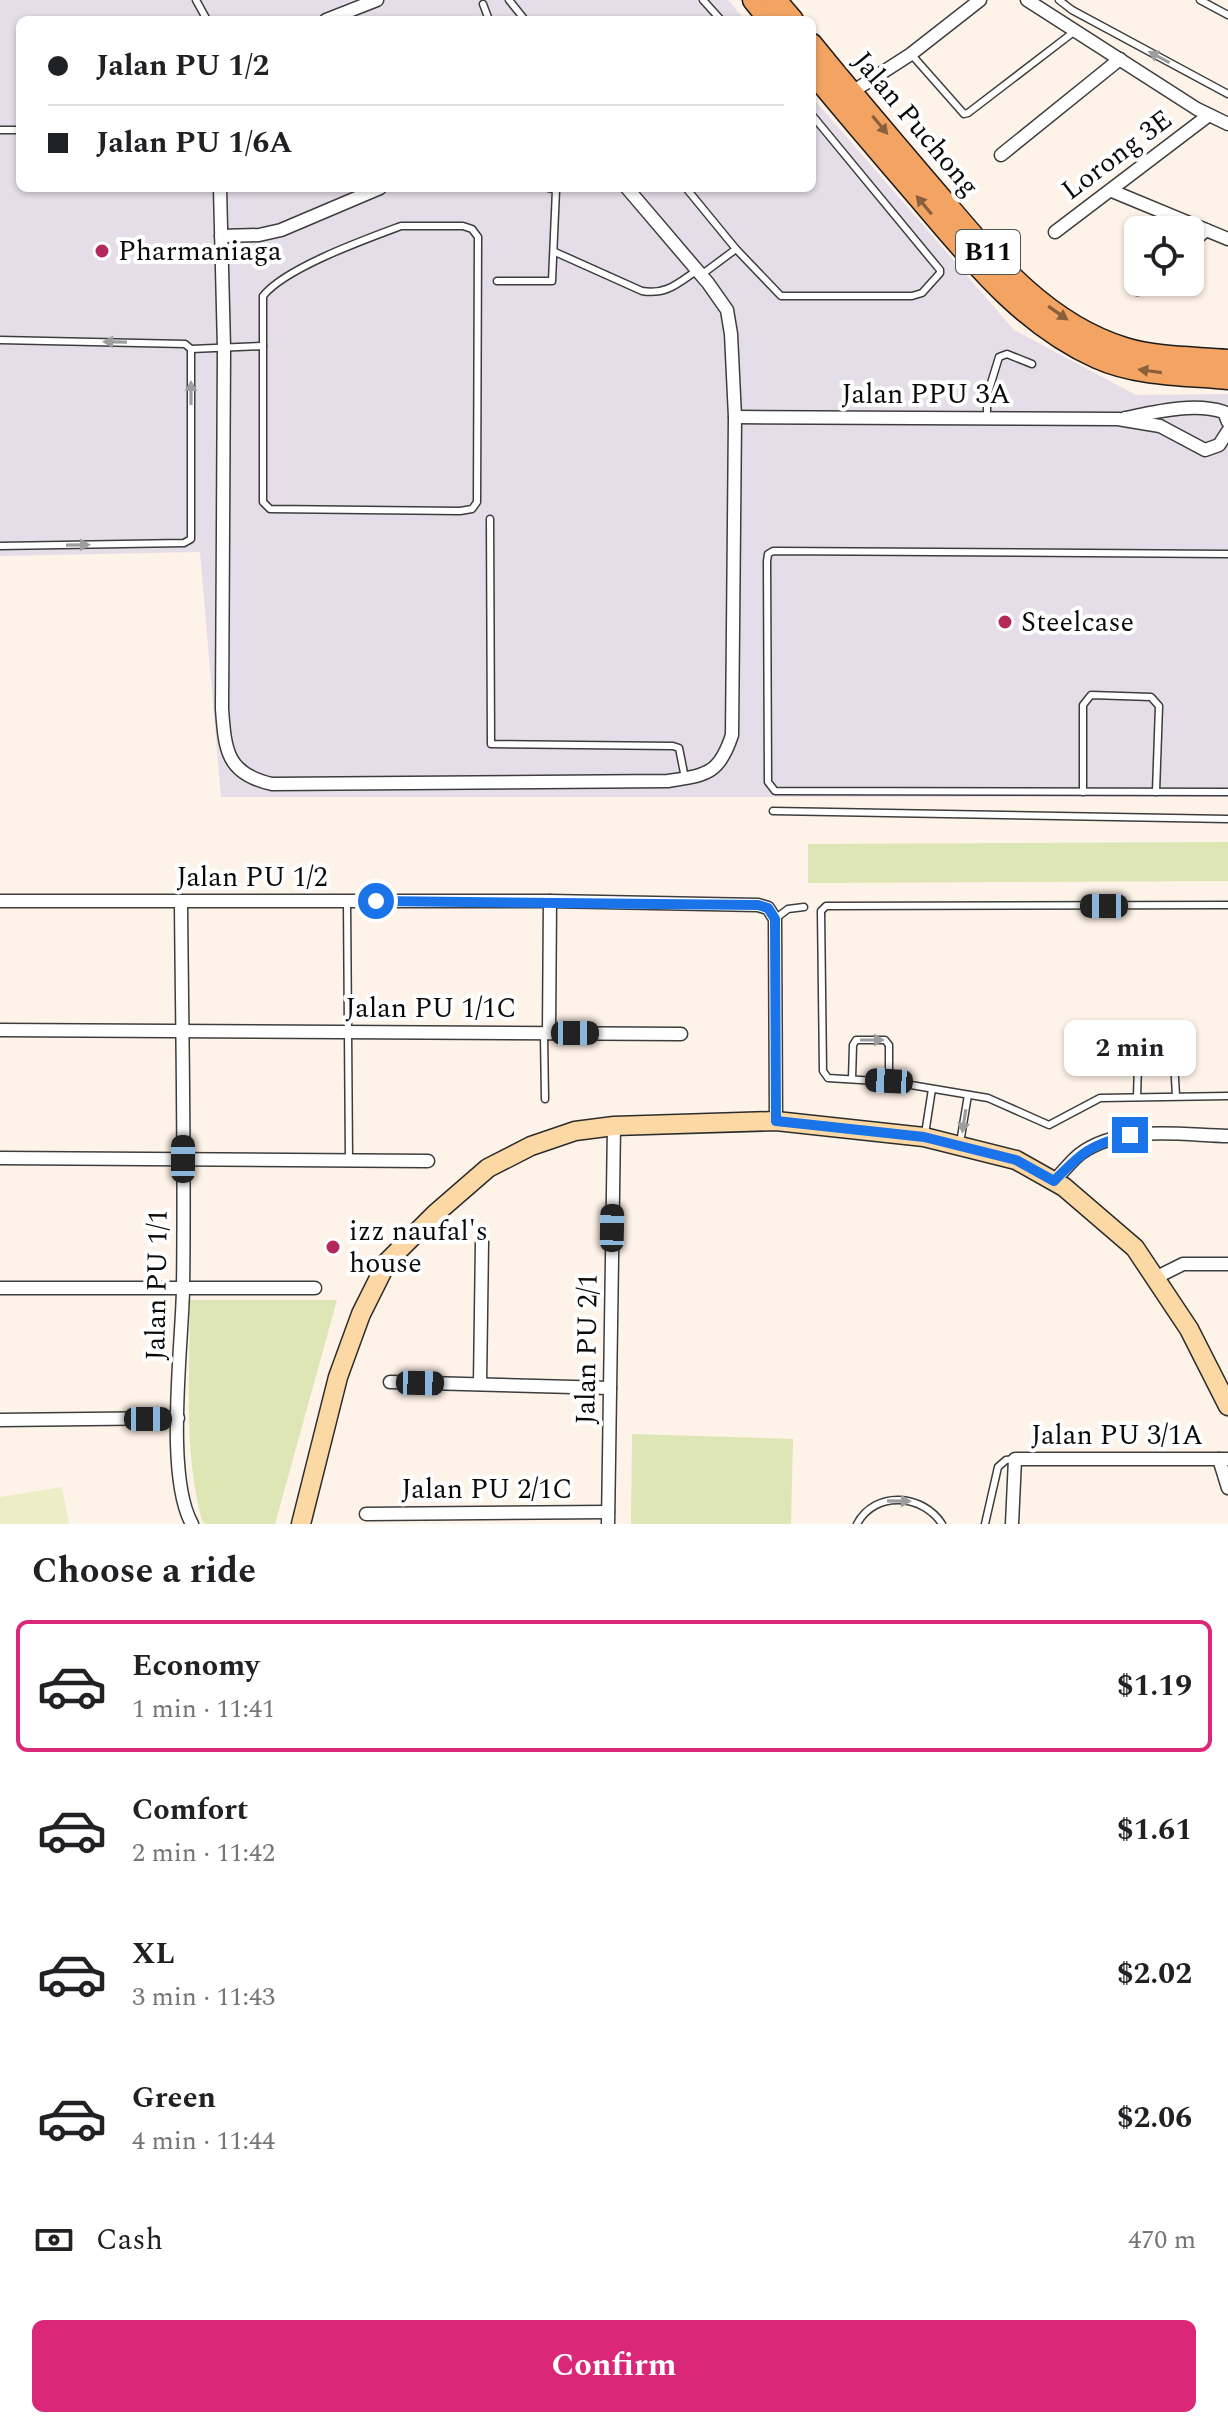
<!DOCTYPE html>
<meta charset="utf-8">
<style>
:root{--surface:#fff;--page:#f2f2f2;--text:#202124;--muted:#757577;--line:#e0e0e0;--accent:#db2777}
body{margin:0;font-family:Spectral,serif;background:var(--page);color:var(--text);height:100vh;display:flex;flex-direction:column;font-size:30px;white-space:nowrap}
*{box-sizing:border-box;margin:0}
p{font-size:26px;color:var(--muted)}
.icon{flex:none;width:44px;height:44px;fill:none;stroke:currentColor;stroke-width:2;stroke-linecap:round;stroke-linejoin:round}
.map{position:relative;height:1524px;overflow:hidden}
.side{display:flex;flex-direction:column;background:var(--surface);flex:1}
.side>*{flex:none}
.top-card{position:absolute;left:16px;top:16px;width:800px;height:176px;border-radius:12px;box-shadow:0 2px 6px #0004;display:grid;align-content:center;height:176px;padding:0 32px;background:var(--surface)}
.tools{position:absolute;left:1124px;top:216px;display:grid;gap:16px}
.tools a{display:grid;place-items:center;width:80px;height:80px;border-radius:12px;background:var(--surface);box-shadow:0 2px 6px #0004;font-size:40px}
.end{position:absolute;width:36px;height:36px;margin:-18px;border:10px solid #1a73e8;background:#fff;box-shadow:0 0 0 4px #fff}
.from{border-radius:50%}
.bubble{position:absolute;height:56px;border-radius:12px;background:var(--surface);box-shadow:0 2px 6px #0004;font-size:26px;font-weight:700;line-height:56px;text-align:center}
.car{position:absolute;width:24px;height:48px;margin:-24px -12px;border-radius:10px;box-shadow:0 0 6px 2px #0007;background:linear-gradient(#222 24%,#8ab4d8 0 40%,#222 0 76%,#8ab4d8 0 86%,#222 0)}
.top-card b{display:flex;align-items:center;gap:28px;height:76px;font-size:30px}
.top-card b+b{border-top:2px solid var(--line)}
.top-card i{width:20px;height:20px;background:var(--text)}
ul{padding:0;list-style:none}
li{display:flex;align-items:center;gap:24px;height:132px;margin:0 16px 12px;padding:0 16px;border:4px solid transparent;border-radius:12px}
li div{flex:1}
li b{display:block;font-size:30px}
li em{font-style:normal;font-weight:700}
li.on{border-color:var(--accent)}
li>.icon{width:72px;height:72px;stroke-width:1.5}
h2{padding:0 32px;font-size:36px;line-height:96px}
.pay{display:flex;align-items:center;gap:20px;height:88px;padding:0 32px;font-size:30px}
.pay p{margin-inline-start:auto}
.cta{display:flex;gap:16px;margin-top:auto;padding:16px 32px}
.cta a{flex:1;height:92px;border-radius:12px;background:var(--accent);color:#fff;font-size:32px;font-weight:700;line-height:92px;text-align:center}
.map>svg:first-child{display:block}
.industrial{fill:#e5dee9}
.green{fill:#dde6b4}
.pitch{fill:#eceec6}
.lines{fill:none;stroke-linecap:round;stroke-linejoin:round}
.lane-casing{stroke:#3d3d3d;stroke-width:9}
.street-casing{stroke:#3d3d3d;stroke-width:15}
.secondary-casing{stroke:#2c2c2c;stroke-width:21}
.primary-casing{stroke:#1b1b1b;stroke-width:23}
.lane{stroke:#fff;stroke-width:6}
.street{stroke:#fff;stroke-width:12}
.secondary{stroke:#fcd8a5;stroke-width:18}
.primary{stroke:#f3a463;stroke-width:20}
.oneway{fill:#9d9d9d}
.oneway2{fill:#8a5f3b}
.route{stroke:#1a73e8;stroke-width:10}
.poi-dot{fill:#b4295a;stroke:#fff;stroke-width:3}
.labels{text-anchor:middle;dominant-baseline:central;stroke-width:8;stroke-linejoin:round;paint-order:stroke}
.shield{fill:#fff;stroke:#545454;stroke-width:2}
.shield-label{font-size:26px;font-weight:bold;fill:#0a0a0a}
.street-label{font-size:28px;fill:#0a0a0a;stroke:#fff}
.poi-label{font-size:28px;fill:#0a0a0a;stroke:#fff;text-anchor:start}
</style>
<div class="map">
<svg width="1228" height="1524" viewBox="0 0 1228 1524">
<rect width="100%" height="100%" fill="#fef3e8"/>
<path class="industrial" d="M 0,0 L 728,0 L 745,20 L 20,20 L 20,188 L 812,188 L 812,97 L 1014,330 L 1136,395 L 1228,394 L 1228,797 L 221,797 L 200,552 L 0,556 Z"/>
<g class="green">
<path d="M 1228,842 L 1228,881 L 808,883 L 808,844 Z"/>
<path d="M 190,1300 L 337,1300 L 275,1524 L 205,1524 L 202,1521 C 183,1450 190,1373 190,1300 Z"/>
<path d="M 632,1434 L 793,1439 L 791,1524 L 631,1524 Z"/>
</g>
<path class="pitch" d="M 62,1487 L 69,1524 L 0,1524 L 0,1497 Z"/>
<g class="lines">
<defs>
<g id="lane">
<path d="M 196,0 L 207,20"/>
<path d="M 509,0 L 525,20"/>
<path d="M 703,0 L 721,20"/>
<path d="M 1059,0 L 1072,10 L 1228,94"/>
<path d="M 1200,0 L 1228,15"/>
<path d="M 483,4 L 489,20"/>
<path d="M 911,54 L 964,114 L 968,113 L 1075,31"/>
<path d="M 0,130 L 20,130"/>
<path d="M 686,188 L 736,249 L 701,275"/>
<path d="M 401,226 L 463,226 L 472,229 L 478,237 L 477,502 L 472,509 L 460,511 L 270,509 L 263,502 L 263,296 C 285,268 366,239 401,226 Z"/>
<path d="M 736,249 L 781,296 L 912,296 L 922,293 L 940,273 L 940,270 L 812,115"/>
<path d="M 555,252 L 642,291 C 666,295 677,284 696,271"/>
<path d="M 497,281 L 552,281 L 556,190 L 548,188"/>
<path d="M 0,340 L 185,344 L 191,349 L 263,346"/>
<path d="M 987,418 L 987,396 L 999,357 L 1007,354 L 1032,364"/>
<path d="M 490,519 L 491,744 L 673,746 L 679,748 L 685,778"/>
<path d="M 0,546 L 184,543 L 191,539 L 191,349"/>
<path d="M 1228,554 L 773,551 L 768,554 L 767,561 L 768,782 L 775,791 L 1228,792"/>
<path d="M 1083,792 L 1083,705 L 1091,695 L 1151,697 L 1159,706 L 1156,792"/>
<path d="M 773,811 L 1228,819"/>
<path d="M 347,901 L 349,1161"/>
<path d="M 1228,905 L 826,906 L 821,911 L 823,1071 L 828,1078 L 893,1082 L 988,1098 L 1049,1125 L 1100,1098 L 1228,1096"/>
<path d="M 775,919 L 788,909 L 804,907"/>
<path d="M 544,1035 L 545,1099"/>
<path d="M 852,1079 L 853,1045 L 856,1040 L 885,1040 L 889,1045 L 889,1081"/>
<path d="M 1137,1097 L 1138,1064 L 1142,1060 L 1174,1061 L 1176,1096"/>
<path d="M 925,1134 L 932,1089"/>
<path d="M 960,1143 L 968,1095"/>
<path d="M 857,1524 C 875,1490 923,1494 942,1524"/>
<path d="M 985,1524 L 998,1467 L 1006,1460 L 1015,1459"/>
</g>
<g id="street">
<path d="M 1027,0 L 1197,109 L 1228,124"/>
<path d="M 326,20 L 377,0"/>
<path d="M 852,92 L 911,54 L 980,0"/>
<path d="M 1001,155 L 1120,59"/>
<path d="M 220,188 L 224,348 L 222,709 C 225,751 227,774 272,784 L 668,781 C 706,775 719,775 732,735 L 735,417 L 731,334 L 727,310 L 708,283 L 627,188"/>
<path d="M 1112,191 L 1228,239"/>
<path d="M 1055,232 L 1209,115"/>
<path d="M 221,236 L 259,235 L 281,230 L 380,188"/>
<path d="M 1190,244 L 1206,230"/>
<path d="M 1137,289 L 1145,282"/>
<path d="M 735,417 L 1118,419 L 1160,426 L 1205,450 L 1219,445 L 1228,431"/>
<path d="M 1125,418 C 1155,412 1194,402 1224,412 L 1228,422"/>
<path d="M 0,901 L 550,901 L 758,905 L 768,908 L 775,919 L 776,1121"/>
<path d="M 181,901 C 182,1030 185,1160 183,1289 C 182,1347 165,1476 192,1524"/>
<path d="M 0,1030 L 681,1034"/>
<path d="M 549,1033 L 550,901"/>
<path d="M 0,1158 L 428,1161"/>
<path d="M 1054,1181 C 1062,1173 1071,1161 1080,1154 C 1121,1124 1181,1135 1228,1136"/>
<path d="M 1155,1278 L 1183,1264 L 1228,1264"/>
<path d="M 0,1288 L 315,1288"/>
<path d="M 390,1382 L 610,1388"/>
<path d="M 480,1384 L 482,1242"/>
<path d="M 0,1420 L 178,1418"/>
<path d="M 1228,1459 L 1219,1459 L 1228,1488"/>
<path d="M 366,1514 L 608,1512"/>
<path d="M 608,1524 L 614,1126"/>
<path d="M 1012,1524 L 1015,1459 L 1219,1459"/>
</g>
<path id="secondary" d="M 301,1524 L 338,1377 L 361,1314 L 387,1262 L 435,1214 L 488,1168 L 531,1146 L 575,1131 L 614,1126 L 776,1121 L 924,1137 L 1016,1160 L 1064,1187 L 1135,1248 L 1189,1329 L 1228,1406"/>
<g id="primary">
<path d="M 753,0 L 769,20"/>
<path d="M 776,0 L 793,20"/>
<path d="M 812,44 C 849,90 888,135 926,180 C 982,245 1039,322 1125,348 C 1158,358 1194,357 1228,360"/>
<path d="M 812,72 C 848,116 885,159 922,202 C 973,262 1023,325 1097,358 C 1137,376 1185,375 1228,379"/>
</g>
</defs>
<use href="#lane" class="lane-casing"/>
<use href="#street" class="street-casing"/>
<use href="#secondary" class="secondary-casing"/>
<use href="#primary" class="primary-casing"/>
<use href="#lane" class="lane"/>
<use href="#street" class="street"/>
<use href="#secondary" class="secondary"/>
<use href="#primary" class="primary"/>
</g>
<defs><path id="oneway-solid" d="M-6-.8H1V-3.2L6.5 0L1 3.2V.8H-6Z" transform="scale(2)"/></defs>
<g class="oneway">
<use href="#oneway-solid" transform="translate(1159 57) rotate(-152)"/>
<use href="#oneway-solid" transform="translate(115 342) rotate(-179)"/>
<use href="#oneway-solid" transform="translate(191 393) rotate(-90)"/>
<use href="#oneway-solid" transform="translate(78 545) rotate(-1)"/>
<use href="#oneway-solid" transform="translate(872 1040)"/>
<use href="#oneway-solid" transform="translate(964 1121) rotate(99)"/>
<use href="#oneway-solid" transform="translate(899 1501) rotate(1)"/>
</g>
<g class="oneway2">
<use href="#oneway-solid" transform="translate(880 125) rotate(50)"/>
<use href="#oneway-solid" transform="translate(924 205) rotate(-130)"/>
<use href="#oneway-solid" transform="translate(1058 313) rotate(35)"/>
<use href="#oneway-solid" transform="translate(1150 371) rotate(-172)"/>
</g>
<g class="lines">
<path class="route" d="M 376,901 L 758,905 L 768,908 L 775,919 L 776,1121 L 924,1137 L 1016,1160 L 1054,1181 C 1081,1153 1091,1144 1130,1135"/>
</g>
<g class="poi-dot">
<circle cx="102" cy="251" r="8"/>
<circle cx="1005" cy="622" r="8"/>
<circle cx="333" cy="1247" r="8"/>
</g>
<g class="labels">
<rect class="shield" x="956" y="230" width="64" height="44" rx="6"/>
<g class="shield-label">
<text x="988" y="252">B11</text>
</g>
<g class="street-label">
<text transform="translate(916 124) rotate(50)">Jalan Puchong</text>
<text transform="translate(1117 155) rotate(-37)">Lorong 3E</text>
<text x="926" y="394">Jalan PPU 3A</text>
<text x="252" y="877">Jalan PU 1/2</text>
<text x="431" y="1008">Jalan PU 1/1C</text>
<text transform="translate(157 1285) rotate(-89)">Jalan PU 1/1</text>
<text transform="translate(587 1349) rotate(-89)">Jalan PU 2/1</text>
<text x="1117" y="1435">Jalan PU 3/1A</text>
<text x="487" y="1489">Jalan PU 2/1C</text>
</g>
<g class="poi-label">
<text x="118" y="251">Pharmaniaga</text>
<text x="1021" y="622">Steelcase</text>
<text x="349" y="1231">izz naufal's<tspan x="349" dy="32">house</tspan></text>
</g>
</g>
</svg>
<div class="tools">
<a><svg class="icon" aria-label="locate" viewBox="0 0 24 24"><circle cx="12" cy="12" r="6"/><path d="M12 2v4M12 18v4M2 12h4M18 12h4"/></svg></a>
</div>
<i class="end from" style="left:376px;top:901px"></i>
<i class="end" style="left:1130px;top:1135px"></i>
<div class="bubble" style="left:1064px;top:1020px;width:132px">2 min</div>
<i class="car" style="left:1104px;top:906px;rotate:270deg"></i>
<i class="car" style="left:575px;top:1033px;rotate:90deg"></i>
<i class="car" style="left:889px;top:1081px;rotate:273deg"></i>
<i class="car" style="left:183px;top:1159px;rotate:0deg"></i>
<i class="car" style="left:612px;top:1228px;rotate:1deg"></i>
<i class="car" style="left:420px;top:1383px;rotate:91deg"></i>
<i class="car" style="left:148px;top:1419px;rotate:90deg"></i>
<div class="top-card">
<b><i class="from"></i>Jalan PU 1/2</b>
<b><i></i>Jalan PU 1/6A</b>
</div>
</div>
<section class="side">
<h2>Choose a ride</h2>
<ul>
<li class="on"><svg class="icon" aria-label="car" viewBox="0 0 24 24"><path d="M5 17H2v-5l4-1 3-4h7l3 4 3 1v5h-3M9 17h6M6 11h13"/><circle cx="7" cy="17" r="2"/><circle cx="17" cy="17" r="2"/></svg><div><b>Economy</b><p>1 min · 11:41</p></div><em>$1.19</em></li>
<li><svg class="icon" aria-label="car" viewBox="0 0 24 24"><path d="M5 17H2v-5l4-1 3-4h7l3 4 3 1v5h-3M9 17h6M6 11h13"/><circle cx="7" cy="17" r="2"/><circle cx="17" cy="17" r="2"/></svg><div><b>Comfort</b><p>2 min · 11:42</p></div><em>$1.61</em></li>
<li><svg class="icon" aria-label="car" viewBox="0 0 24 24"><path d="M5 17H2v-5l4-1 3-4h7l3 4 3 1v5h-3M9 17h6M6 11h13"/><circle cx="7" cy="17" r="2"/><circle cx="17" cy="17" r="2"/></svg><div><b>XL</b><p>3 min · 11:43</p></div><em>$2.02</em></li>
<li><svg class="icon" aria-label="car" viewBox="0 0 24 24"><path d="M5 17H2v-5l4-1 3-4h7l3 4 3 1v5h-3M9 17h6M6 11h13"/><circle cx="7" cy="17" r="2"/><circle cx="17" cy="17" r="2"/></svg><div><b>Green</b><p>4 min · 11:44</p></div><em>$2.06</em></li>
</ul>
<div class="pay"><svg class="icon" aria-label="cash" viewBox="0 0 24 24"><path d="M3 7h18v10H3z"/><circle cx="12" cy="12" r="2"/></svg>Cash<p>470 m</p></div>
<div class="cta"><a>Confirm</a></div>
</section>
